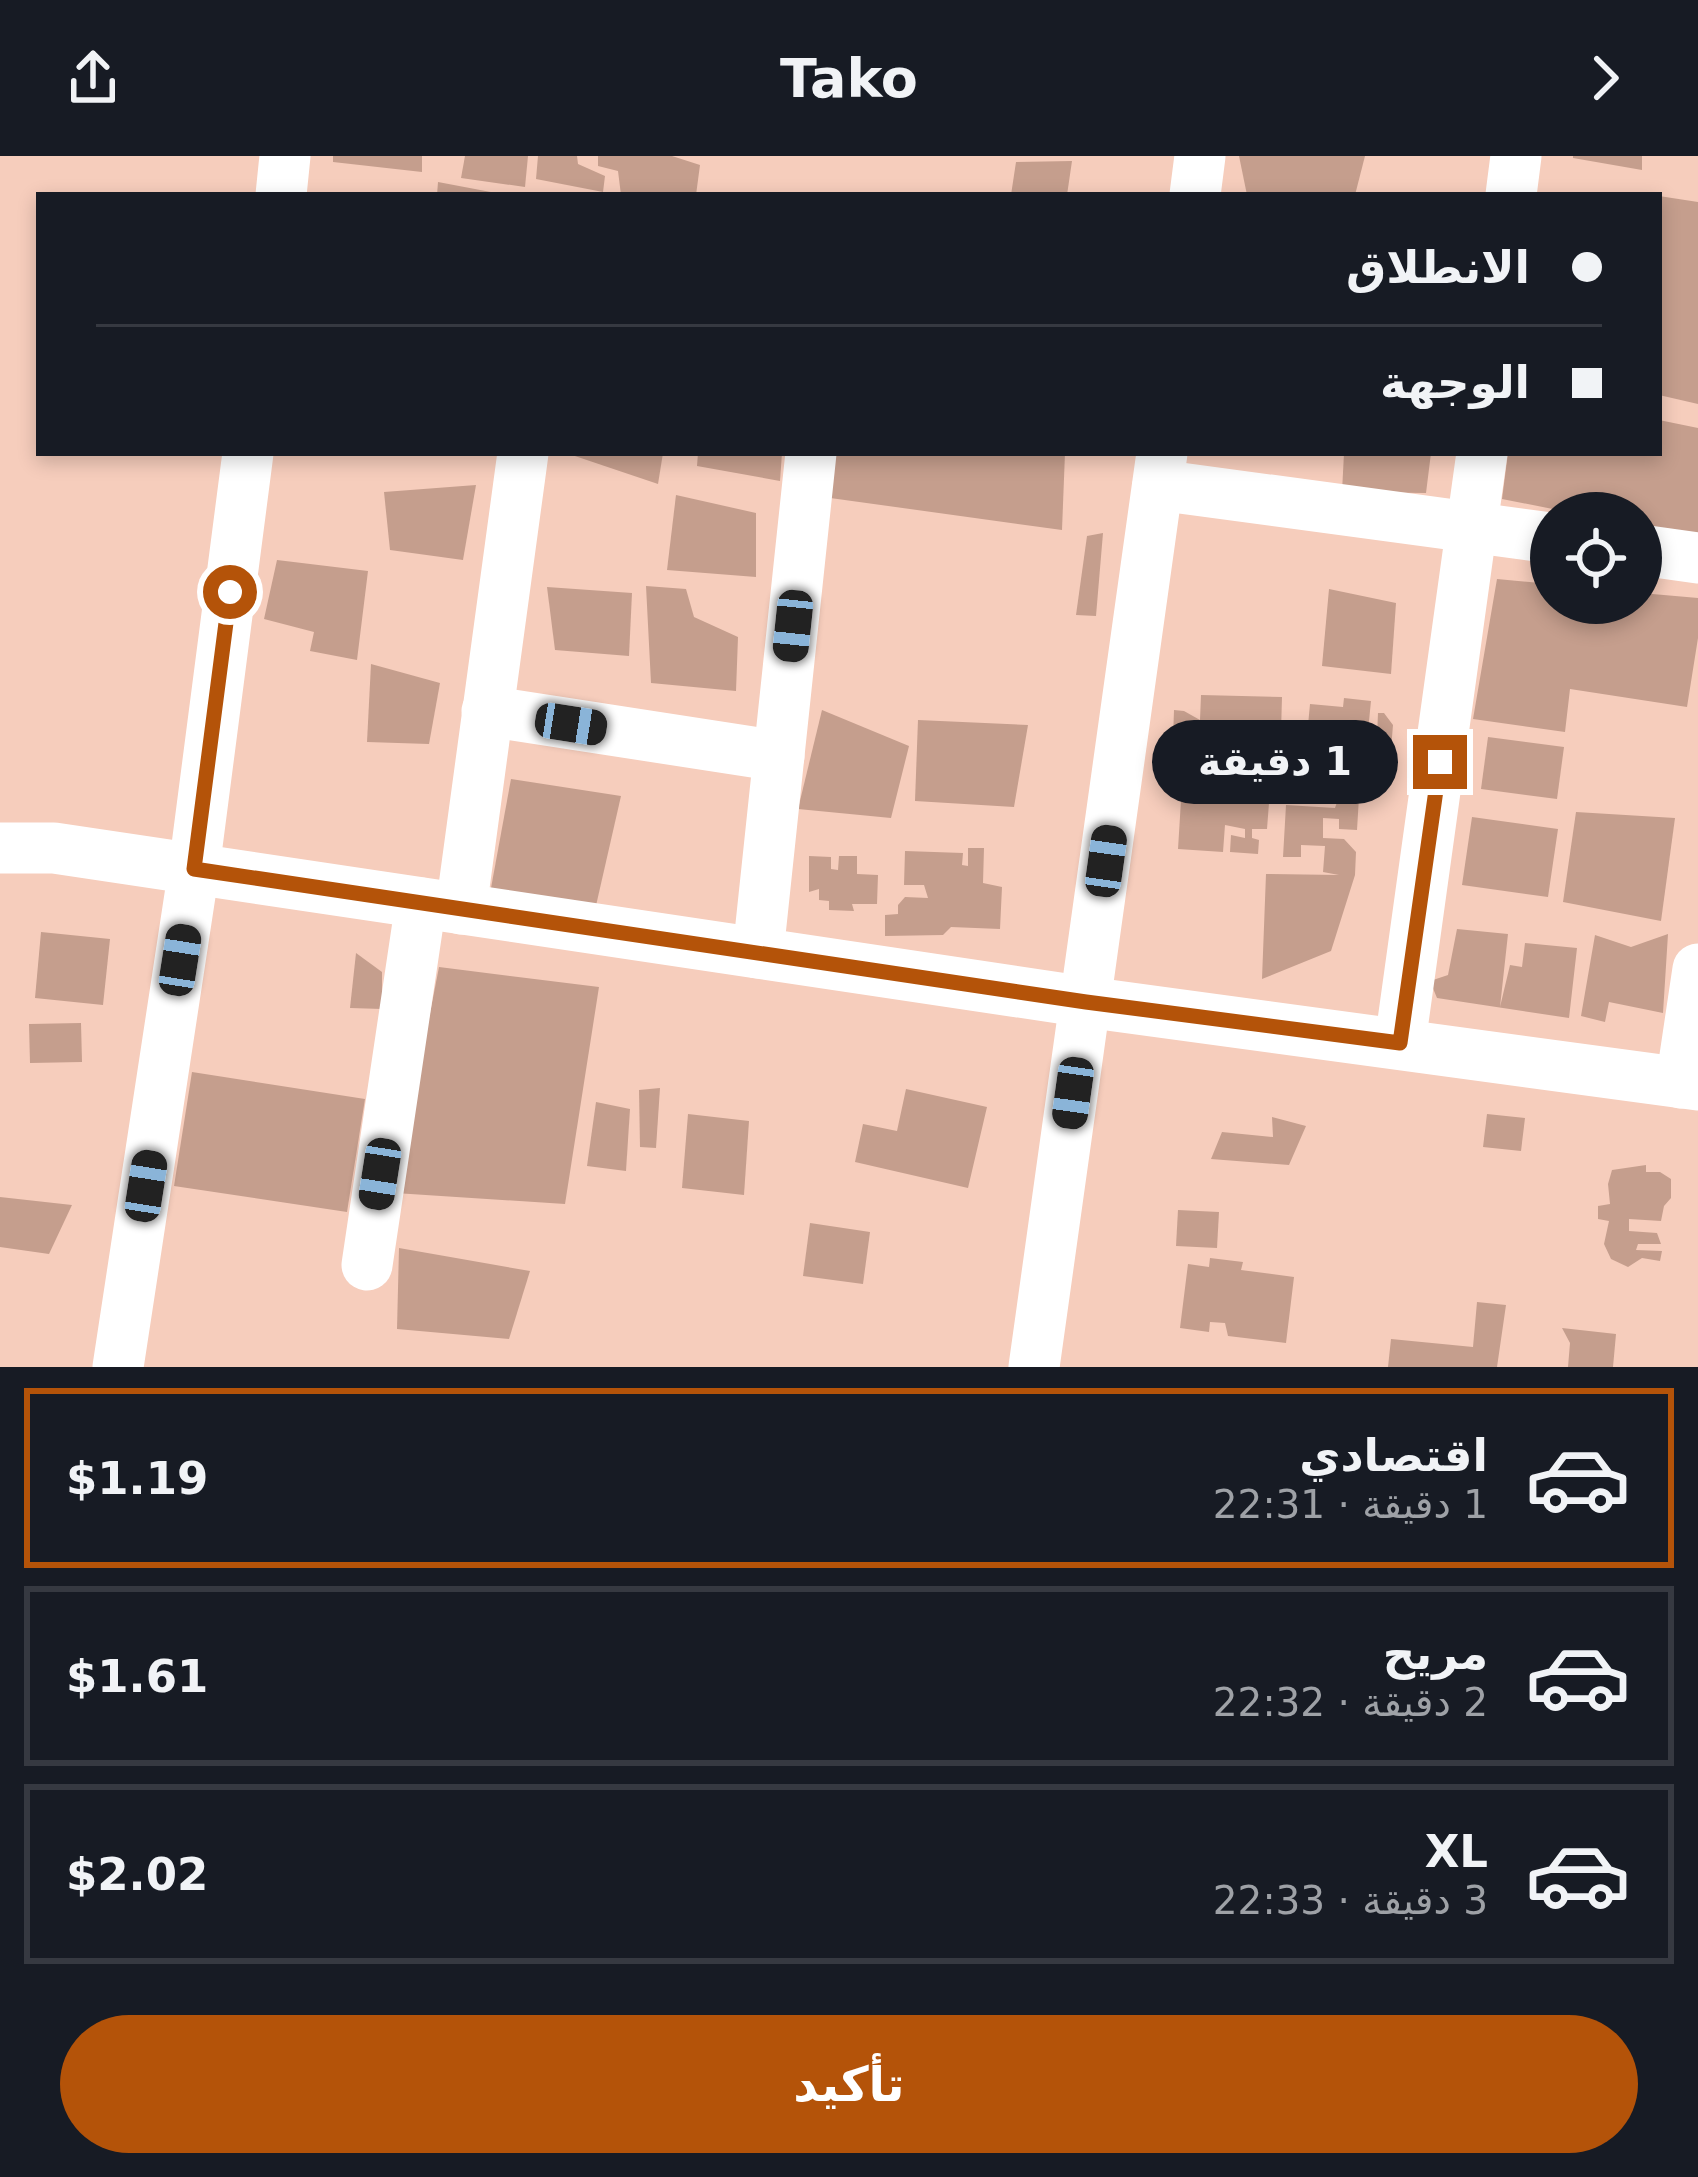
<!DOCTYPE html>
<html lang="ar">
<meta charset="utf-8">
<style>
:root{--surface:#171b24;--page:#242831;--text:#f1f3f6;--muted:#9ea1a6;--line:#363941;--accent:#b45309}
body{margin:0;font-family:"DejaVu Sans",Vazirmatn,sans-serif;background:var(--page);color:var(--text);direction:rtl;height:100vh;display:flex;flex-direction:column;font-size:45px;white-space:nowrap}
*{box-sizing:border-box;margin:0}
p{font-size:39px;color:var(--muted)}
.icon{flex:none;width:66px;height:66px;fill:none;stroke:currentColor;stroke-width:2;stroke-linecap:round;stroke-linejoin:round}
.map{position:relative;height:1211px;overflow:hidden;direction:ltr}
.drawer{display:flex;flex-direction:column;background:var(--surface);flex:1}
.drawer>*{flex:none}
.hud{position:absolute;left:36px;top:36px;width:1626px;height:264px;border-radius:0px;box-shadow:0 6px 18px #0003;direction:rtl;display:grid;align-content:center;height:264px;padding:0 60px;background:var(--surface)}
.buttons{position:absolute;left:1530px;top:336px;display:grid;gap:24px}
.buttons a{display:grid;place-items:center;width:132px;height:132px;border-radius:50%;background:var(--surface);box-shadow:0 6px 18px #0003;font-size:60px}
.end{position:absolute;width:54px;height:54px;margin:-27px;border:15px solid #b45309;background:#fff;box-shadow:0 0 0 6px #fff}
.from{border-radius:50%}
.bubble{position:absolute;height:84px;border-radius:42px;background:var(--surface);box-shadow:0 6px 18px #0003;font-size:39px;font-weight:600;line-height:84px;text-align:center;direction:rtl}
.car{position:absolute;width:36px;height:72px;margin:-36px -18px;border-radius:15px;box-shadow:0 0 9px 3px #0007;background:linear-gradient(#222 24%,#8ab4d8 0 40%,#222 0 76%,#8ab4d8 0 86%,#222 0)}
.hud b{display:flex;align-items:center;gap:42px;height:114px;font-size:45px}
.hud b+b{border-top:3px solid var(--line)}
.hud i{width:30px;height:30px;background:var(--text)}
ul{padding:21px 0 0;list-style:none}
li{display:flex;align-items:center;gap:36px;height:180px;margin:0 24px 18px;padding:0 36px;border:6px solid var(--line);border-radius:0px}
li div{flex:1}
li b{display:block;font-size:45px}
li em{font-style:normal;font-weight:600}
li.selected{border-color:var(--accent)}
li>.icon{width:108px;height:108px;stroke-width:1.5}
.primary-button{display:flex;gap:24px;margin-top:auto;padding:24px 60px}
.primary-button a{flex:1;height:138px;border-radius:72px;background:var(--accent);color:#fff;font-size:48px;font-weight:600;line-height:138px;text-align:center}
header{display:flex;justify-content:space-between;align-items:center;height:156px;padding:0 60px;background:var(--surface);font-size:54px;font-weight:600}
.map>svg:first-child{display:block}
.building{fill:#c59e8d}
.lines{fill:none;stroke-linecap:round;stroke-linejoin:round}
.minor{stroke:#fff;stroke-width:51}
.route{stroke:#b45309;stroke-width:15}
</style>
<header><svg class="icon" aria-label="forward" viewBox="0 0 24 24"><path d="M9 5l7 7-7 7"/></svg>Tako<svg class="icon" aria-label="share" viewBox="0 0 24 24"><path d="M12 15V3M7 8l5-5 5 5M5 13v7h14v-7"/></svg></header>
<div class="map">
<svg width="1698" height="1211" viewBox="0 0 1698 1211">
<rect width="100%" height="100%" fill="#f6cdbc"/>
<g class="building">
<path d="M 333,0 L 422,0 L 422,16 L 333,6 Z"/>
<path d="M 465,0 L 528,0 L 525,31 L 461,22 Z"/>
<path d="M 538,0 L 577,0 L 578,8 L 605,20 L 603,36 L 536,23 Z"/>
<path d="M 598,0 L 672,0 L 700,9 L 696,39 L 621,39 L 618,15 L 598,10 Z"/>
<path d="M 1239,0 L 1365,0 L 1355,39 L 1247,39 Z"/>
<path d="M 1573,0 L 1642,0 L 1642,14 L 1573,2 Z"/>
<path d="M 1072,5 L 1067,39 L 1011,39 L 1016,6 Z"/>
<path d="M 438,26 L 496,37 L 496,39 L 437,39 Z"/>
<path d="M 1659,40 L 1698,46 L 1698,248 L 1659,239 Z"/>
<path d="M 1659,264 L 1698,272 L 1698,382 L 1641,371 L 1641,357 L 1573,357 L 1502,343 L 1508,297 L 1659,297 Z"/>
<path d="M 566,297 L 663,297 L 658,328 Z"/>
<path d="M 698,297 L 782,297 L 780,325 L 697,310 Z"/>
<path d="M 832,297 L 1065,297 L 1062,374 L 823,341 Z"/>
<path d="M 1344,297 L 1431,297 L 1426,337 L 1342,336 Z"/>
<path d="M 476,329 L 463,404 L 390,394 L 384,336 Z"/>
<path d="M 676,339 L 756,357 L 756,421 L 667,414 Z"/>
<path d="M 1103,377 L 1096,460 L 1076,459 L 1087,380 Z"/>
<path d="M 277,404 L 368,415 L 357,504 L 310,495 L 314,476 L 264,463 Z"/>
<path d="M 1497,423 L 1551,428 L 1551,447 L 1641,447 L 1641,437 L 1698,442 L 1698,482 L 1687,551 L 1570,533 L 1565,576 L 1473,563 Z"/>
<path d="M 646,430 L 686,433 L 694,461 L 738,481 L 736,535 L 651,527 Z"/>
<path d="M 547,431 L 632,437 L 629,500 L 555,494 Z"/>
<path d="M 1329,433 L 1396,447 L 1391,518 L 1322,510 Z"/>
<path d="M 371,508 L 440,527 L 429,588 L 367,586 Z"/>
<path d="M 1201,539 L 1282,541 L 1280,611 L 1257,610 L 1257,621 L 1217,619 L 1218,606 L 1198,606 L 1199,584 L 1173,583 L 1174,554 L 1184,555 L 1200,564 Z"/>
<path d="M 1344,542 L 1371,545 L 1368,575 L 1377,581 L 1378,557 L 1384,557 L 1393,569 L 1391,593 L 1382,592 L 1379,620 L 1304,612 L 1310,548 L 1343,551 Z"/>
<path d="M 822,554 L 909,590 L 891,662 L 798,653 Z"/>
<path d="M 918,564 L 1028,569 L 1014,651 L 915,645 Z"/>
<path d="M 1488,581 L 1564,591 L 1557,643 L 1481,633 Z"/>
<path d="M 511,623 L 621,640 L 595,754 L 491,732 Z"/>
<path d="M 1213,623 L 1231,625 L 1231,633 L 1270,634 L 1267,673 L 1252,673 L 1252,682 L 1259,684 L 1258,698 L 1230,696 L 1231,679 L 1245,682 L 1245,673 L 1225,669 L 1223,696 L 1178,693 L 1182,628 L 1208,631 Z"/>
<path d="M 1339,640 L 1359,641 L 1357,674 L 1339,673 L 1339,663 L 1323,662 L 1323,682 L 1344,683 L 1356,696 L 1355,719 L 1331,795 L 1262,823 L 1266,718 L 1339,719 L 1323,716 L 1325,690 L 1301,689 L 1301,701 L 1283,701 L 1286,649 L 1335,652 Z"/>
<path d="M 1576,656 L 1675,662 L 1661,765 L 1563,746 Z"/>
<path d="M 1472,661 L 1558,673 L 1548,741 L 1462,729 Z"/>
<path d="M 968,692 L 984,692 L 983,727 L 1002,731 L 1000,773 L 951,771 L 943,779 L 885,780 L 885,759 L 898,758 L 898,749 L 905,741 L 928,742 L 924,729 L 904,729 L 905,695 L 963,697 L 962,709 L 968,710 Z"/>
<path d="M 809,700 L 831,701 L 831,713 L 838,714 L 839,700 L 857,700 L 857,718 L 878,719 L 877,748 L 852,748 L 854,755 L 829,754 L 829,745 L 819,744 L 819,733 L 809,736 Z"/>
<path d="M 1457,773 L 1508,778 L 1500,851 L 1510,809 L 1522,811 L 1525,787 L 1577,792 L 1569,862 L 1437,842 L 1430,825 L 1448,819 Z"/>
<path d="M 41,776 L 110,783 L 103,849 L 35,842 Z"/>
<path d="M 1668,778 L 1663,857 L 1609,846 L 1605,866 L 1581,860 L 1595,779 L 1631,791 Z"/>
<path d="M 356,797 L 382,816 L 382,853 L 350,852 Z"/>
<path d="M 439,811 L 599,831 L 565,1048 L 395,1037 Z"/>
<path d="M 81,867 L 82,906 L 30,907 L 29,868 Z"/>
<path d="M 192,916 L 365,943 L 347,1056 L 174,1030 Z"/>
<path d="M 660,932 L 656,992 L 640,991 L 639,934 Z"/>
<path d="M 906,933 L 987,951 L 968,1032 L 855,1006 L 863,968 L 897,975 Z"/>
<path d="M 596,946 L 630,953 L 626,1015 L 587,1010 Z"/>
<path d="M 688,958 L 749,965 L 744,1039 L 682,1032 Z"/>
<path d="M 1487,958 L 1525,962 L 1521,995 L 1483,991 Z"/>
<path d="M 1272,961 L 1306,970 L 1289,1009 L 1211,1003 L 1222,976 L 1273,981 Z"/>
<path d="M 1646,1009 L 1646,1016 L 1660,1016 L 1671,1023 L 1671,1042 L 1664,1050 L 1661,1065 L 1629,1063 L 1629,1075 L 1657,1077 L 1661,1088 L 1638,1088 L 1636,1094 L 1662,1095 L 1660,1105 L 1642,1102 L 1628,1111 L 1611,1103 L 1604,1088 L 1609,1065 L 1598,1063 L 1598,1050 L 1610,1048 L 1608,1028 L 1612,1014 Z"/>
<path d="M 0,1041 L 72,1049 L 49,1098 L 0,1091 Z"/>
<path d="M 1178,1054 L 1219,1056 L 1217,1092 L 1176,1090 Z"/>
<path d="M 810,1067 L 870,1076 L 863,1128 L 803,1120 Z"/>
<path d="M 399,1092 L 530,1115 L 509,1183 L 397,1173 Z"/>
<path d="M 1210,1102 L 1243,1106 L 1241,1114 L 1294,1121 L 1286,1187 L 1228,1180 L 1225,1167 L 1210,1166 L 1209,1176 L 1180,1172 L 1188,1108 L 1209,1111 Z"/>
<path d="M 1477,1146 L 1506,1149 L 1497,1211 L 1388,1211 L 1391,1183 L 1473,1191 Z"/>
<path d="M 1562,1172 L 1616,1178 L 1613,1211 L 1568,1211 L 1570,1187 Z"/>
</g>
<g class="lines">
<g class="minor">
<path d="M 281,39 L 285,0"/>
<path d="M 1195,39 L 1200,0"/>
<path d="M 1511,39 L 1516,0"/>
<path d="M 1158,329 L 1551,382"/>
<path d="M 1641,394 L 1698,402"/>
<path d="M 487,555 L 779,600"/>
<path d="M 0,692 L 54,692 L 1086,846 L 1698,929"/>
<path d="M 461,753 L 523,297"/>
<path d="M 758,797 L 811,297"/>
<path d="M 1400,887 L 1482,297"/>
<path d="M 1681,927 L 1698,813"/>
<path d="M 367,1109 L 421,747"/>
<path d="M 118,1211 L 194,713 L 248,297"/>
<path d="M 1034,1211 L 1162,297"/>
</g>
</g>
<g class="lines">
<path class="route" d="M 230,436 L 194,713 L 1086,846 L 1400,887 L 1440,606"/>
</g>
</svg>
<div class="buttons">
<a><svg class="icon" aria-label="locate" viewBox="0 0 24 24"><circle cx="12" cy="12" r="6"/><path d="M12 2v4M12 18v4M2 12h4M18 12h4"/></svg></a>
</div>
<i class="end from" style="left:230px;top:436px"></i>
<i class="end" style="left:1440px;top:606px"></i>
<div class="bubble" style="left:1152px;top:564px;width:246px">1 دقيقة</div>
<i class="car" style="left:793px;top:470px;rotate:186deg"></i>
<i class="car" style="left:571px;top:568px;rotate:99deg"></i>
<i class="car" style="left:1106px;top:705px;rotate:8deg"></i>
<i class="car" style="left:180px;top:804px;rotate:9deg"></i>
<i class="car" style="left:1073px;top:937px;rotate:188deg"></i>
<i class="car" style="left:380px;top:1018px;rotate:189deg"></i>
<i class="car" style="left:146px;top:1030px;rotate:9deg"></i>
<div class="hud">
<b><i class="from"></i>الانطلاق</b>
<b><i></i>الوجهة</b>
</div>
</div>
<section class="drawer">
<ul>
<li class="selected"><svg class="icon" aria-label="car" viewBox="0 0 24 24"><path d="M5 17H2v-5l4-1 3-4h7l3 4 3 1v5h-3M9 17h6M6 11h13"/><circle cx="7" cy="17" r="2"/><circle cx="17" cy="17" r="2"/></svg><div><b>اقتصادي</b><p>1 دقيقة · 22:31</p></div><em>$1.19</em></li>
<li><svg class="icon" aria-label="car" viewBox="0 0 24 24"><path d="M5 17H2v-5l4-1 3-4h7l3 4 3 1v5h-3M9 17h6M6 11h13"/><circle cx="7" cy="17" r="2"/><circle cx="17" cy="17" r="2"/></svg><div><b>مريح</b><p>2 دقيقة · 22:32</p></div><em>$1.61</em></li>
<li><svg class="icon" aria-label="car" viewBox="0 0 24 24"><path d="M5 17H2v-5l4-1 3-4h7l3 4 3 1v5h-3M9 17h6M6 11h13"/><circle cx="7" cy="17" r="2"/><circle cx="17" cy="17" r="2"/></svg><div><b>XL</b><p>3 دقيقة · 22:33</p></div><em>$2.02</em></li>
</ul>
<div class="primary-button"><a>تأكيد</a></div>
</section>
